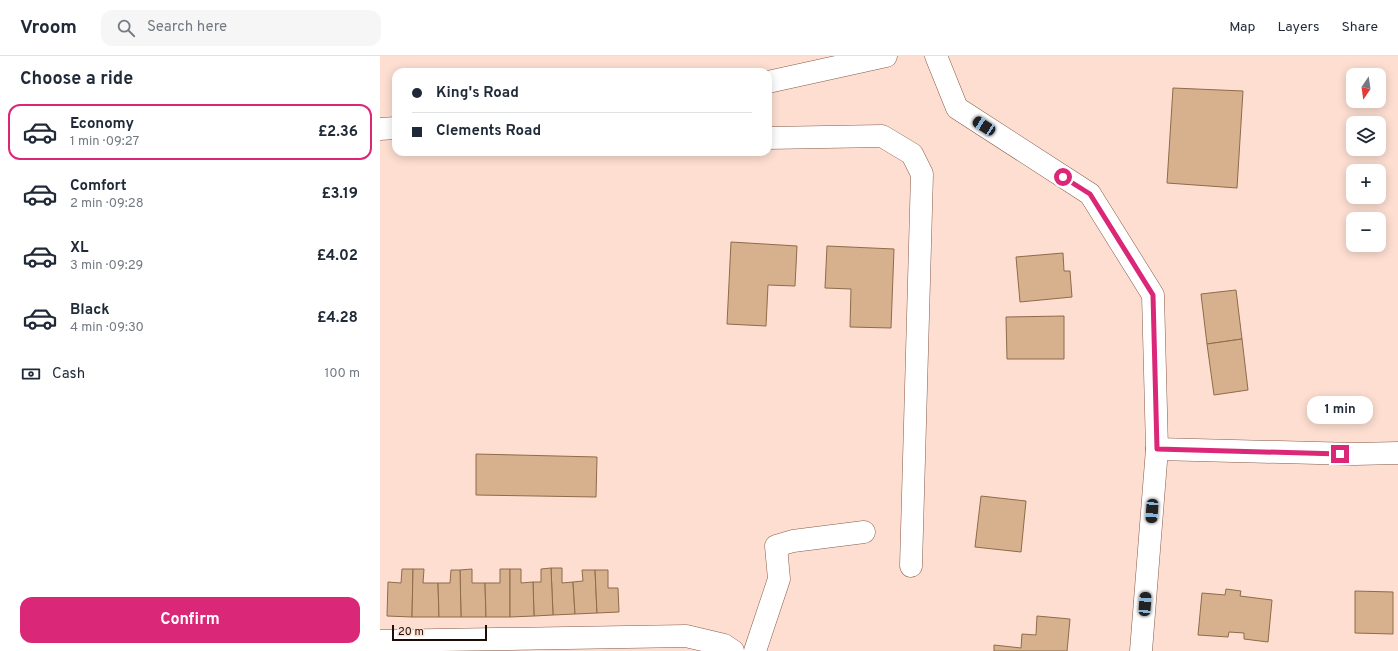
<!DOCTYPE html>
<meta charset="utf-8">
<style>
:root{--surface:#fff;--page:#f6f6f7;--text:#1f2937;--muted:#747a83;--line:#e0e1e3;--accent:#db2777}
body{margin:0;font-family:Overpass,sans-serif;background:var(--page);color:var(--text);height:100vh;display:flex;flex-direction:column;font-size:15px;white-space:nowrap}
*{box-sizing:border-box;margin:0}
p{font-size:13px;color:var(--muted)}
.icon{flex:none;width:22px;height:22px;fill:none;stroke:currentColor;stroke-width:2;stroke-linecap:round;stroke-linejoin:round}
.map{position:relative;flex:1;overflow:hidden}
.side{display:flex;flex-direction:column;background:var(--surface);width:380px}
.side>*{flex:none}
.banner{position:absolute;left:12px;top:12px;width:380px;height:88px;border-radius:12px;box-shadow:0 2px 10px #0003;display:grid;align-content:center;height:88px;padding:0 20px;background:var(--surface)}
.needle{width:26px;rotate:193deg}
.tools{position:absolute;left:966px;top:12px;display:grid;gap:8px}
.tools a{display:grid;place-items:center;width:40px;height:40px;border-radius:8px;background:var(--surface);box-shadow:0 2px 10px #0003;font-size:20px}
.scale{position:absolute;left:12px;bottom:10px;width:95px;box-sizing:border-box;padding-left:4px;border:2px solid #1e0d06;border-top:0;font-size:11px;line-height:14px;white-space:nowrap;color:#1e0d06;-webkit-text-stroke:3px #fdded1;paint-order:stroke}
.end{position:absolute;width:18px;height:18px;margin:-9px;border:5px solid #db2777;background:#fff;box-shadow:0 0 0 2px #fff}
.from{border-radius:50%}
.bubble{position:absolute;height:28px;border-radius:12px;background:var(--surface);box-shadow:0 2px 10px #0003;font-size:13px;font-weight:700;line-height:28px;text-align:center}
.car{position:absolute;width:12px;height:24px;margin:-12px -6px;border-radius:5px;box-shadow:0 0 3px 1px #0007;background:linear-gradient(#222 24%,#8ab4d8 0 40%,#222 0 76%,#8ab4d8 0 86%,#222 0)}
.banner b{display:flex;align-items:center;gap:14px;height:38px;font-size:15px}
.banner b+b{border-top:1px solid var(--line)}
.banner i{width:10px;height:10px;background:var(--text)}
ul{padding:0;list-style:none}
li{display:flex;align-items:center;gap:12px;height:56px;margin:0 8px 6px;padding:0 12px;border:2px solid transparent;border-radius:12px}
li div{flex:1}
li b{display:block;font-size:15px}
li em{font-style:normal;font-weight:700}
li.selected{border-color:var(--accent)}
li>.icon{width:36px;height:36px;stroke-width:1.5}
h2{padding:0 20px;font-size:18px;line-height:48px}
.pay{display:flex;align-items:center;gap:10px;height:44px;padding:0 20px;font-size:15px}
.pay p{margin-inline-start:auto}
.action{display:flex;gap:8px;margin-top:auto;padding:8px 20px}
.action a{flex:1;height:46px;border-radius:12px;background:var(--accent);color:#fff;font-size:16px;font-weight:700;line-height:46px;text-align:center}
header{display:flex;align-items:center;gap:24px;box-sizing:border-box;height:56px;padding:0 20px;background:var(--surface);border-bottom:1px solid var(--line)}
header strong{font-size:19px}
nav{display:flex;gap:22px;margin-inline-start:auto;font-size:14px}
.search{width:280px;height:36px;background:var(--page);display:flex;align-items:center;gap:10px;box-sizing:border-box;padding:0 14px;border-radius:12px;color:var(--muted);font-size:15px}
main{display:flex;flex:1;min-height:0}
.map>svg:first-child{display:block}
.building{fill:#d7b18e;stroke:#8e6b4a}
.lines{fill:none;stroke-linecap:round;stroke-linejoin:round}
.minor-casing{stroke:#875b49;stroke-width:23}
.minor{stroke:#fff;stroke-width:22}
.route{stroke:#db2777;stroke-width:5}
</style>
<header>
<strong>Vroom</strong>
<div class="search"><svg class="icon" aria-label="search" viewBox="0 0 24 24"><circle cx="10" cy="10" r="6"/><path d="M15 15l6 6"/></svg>Search here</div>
<nav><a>Map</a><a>Layers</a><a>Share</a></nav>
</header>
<main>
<section class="side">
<h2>Choose a ride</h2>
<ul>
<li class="selected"><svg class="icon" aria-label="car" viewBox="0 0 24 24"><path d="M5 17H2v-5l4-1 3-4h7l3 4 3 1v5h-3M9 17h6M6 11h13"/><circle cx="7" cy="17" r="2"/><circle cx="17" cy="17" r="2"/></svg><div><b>Economy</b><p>1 min · 09:27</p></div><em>£2.36</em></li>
<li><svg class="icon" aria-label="car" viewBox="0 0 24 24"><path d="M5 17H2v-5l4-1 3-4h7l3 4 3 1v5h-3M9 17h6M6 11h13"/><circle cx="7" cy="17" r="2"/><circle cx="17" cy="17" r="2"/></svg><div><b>Comfort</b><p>2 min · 09:28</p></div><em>£3.19</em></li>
<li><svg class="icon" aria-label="car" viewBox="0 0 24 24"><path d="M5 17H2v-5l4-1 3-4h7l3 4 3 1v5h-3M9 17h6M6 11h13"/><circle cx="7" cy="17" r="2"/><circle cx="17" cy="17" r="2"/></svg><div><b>XL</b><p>3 min · 09:29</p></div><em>£4.02</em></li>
<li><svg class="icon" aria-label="car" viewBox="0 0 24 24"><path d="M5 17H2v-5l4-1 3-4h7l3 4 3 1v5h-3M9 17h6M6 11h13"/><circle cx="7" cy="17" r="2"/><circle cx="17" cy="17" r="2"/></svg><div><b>Black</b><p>4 min · 09:30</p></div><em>£4.28</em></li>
</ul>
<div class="pay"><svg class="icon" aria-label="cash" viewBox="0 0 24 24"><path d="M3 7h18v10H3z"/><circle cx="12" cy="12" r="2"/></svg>Cash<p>100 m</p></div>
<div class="action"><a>Confirm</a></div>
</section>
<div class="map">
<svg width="1018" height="595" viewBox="0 0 1018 595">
<rect width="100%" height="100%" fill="#fdded1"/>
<g class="building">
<path d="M 793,32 L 863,35 L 857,132 L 787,127 Z"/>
<path d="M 351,186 L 417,190 L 415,230 L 388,229 L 386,270 L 347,268 Z"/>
<path d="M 447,190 L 514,193 L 511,272 L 470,271 L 471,233 L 445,232 Z"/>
<path d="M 683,197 L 684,215 L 690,215 L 692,241 L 640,246 L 636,201 Z"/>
<path d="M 856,234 L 862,283 L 827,288 L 821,238 Z"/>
<path d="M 684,260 L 684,303 L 627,303 L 626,261 Z"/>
<path d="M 862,283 L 868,334 L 834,339 L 827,288 Z"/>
<path d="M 96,398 L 217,401 L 216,441 L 96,439 Z"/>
<path d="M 601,440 L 646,445 L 641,496 L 595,491 Z"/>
<path d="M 171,512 L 182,512 L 182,527 L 193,526 L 195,558 L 173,559 Z"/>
<path d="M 171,512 L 173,559 L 154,560 L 153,526 L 161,526 L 161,513 Z"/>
<path d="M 22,513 L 33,513 L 32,561 L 7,560 L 8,526 L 21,527 Z"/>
<path d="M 33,513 L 44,513 L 43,527 L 58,527 L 59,561 L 32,561 Z"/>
<path d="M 92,513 L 92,527 L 105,527 L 106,561 L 81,561 L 80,514 Z"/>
<path d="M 120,513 L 130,513 L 130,561 L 106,561 L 105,527 L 120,527 Z"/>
<path d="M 130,513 L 141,513 L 141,527 L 153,526 L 154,560 L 130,561 Z"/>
<path d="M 71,514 L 80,514 L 81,561 L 59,561 L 58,527 L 70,527 Z"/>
<path d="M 202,514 L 215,514 L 217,557 L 195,558 L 193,526 L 203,525 Z"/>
<path d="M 215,514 L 228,514 L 228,532 L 238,532 L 239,556 L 217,557 Z"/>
<path d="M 846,533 L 861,535 L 860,540 L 892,544 L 888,586 L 864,583 L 864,577 L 849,576 L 848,581 L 818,579 L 822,537 L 845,539 Z"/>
<path d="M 975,535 L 1013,536 L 1013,578 L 975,577 Z"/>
<path d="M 657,560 L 690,563 L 687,595 L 614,595 L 614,589 L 641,592 L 642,578 L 656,579 Z"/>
</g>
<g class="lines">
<defs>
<g id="minor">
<path d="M 556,0 L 577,52 L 710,138 L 773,239 L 777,393 L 761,595"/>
<path d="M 388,26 L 506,0"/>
<path d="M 0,73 L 16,72"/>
<path d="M 388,82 L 502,80 L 532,98 L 542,118 L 531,510"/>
<path d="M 777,393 L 975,398 L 1018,397"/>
<path d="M 0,585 L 306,580 L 344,589 L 353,595"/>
<path d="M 375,595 L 399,523 L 396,490 L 413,485 L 484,476"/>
</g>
</defs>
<use href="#minor" class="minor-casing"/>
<use href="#minor" class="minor"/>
</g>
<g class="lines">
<path class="route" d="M 683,121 L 710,138 L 773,239 L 777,393 L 960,398"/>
</g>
</svg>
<div class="tools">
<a><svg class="needle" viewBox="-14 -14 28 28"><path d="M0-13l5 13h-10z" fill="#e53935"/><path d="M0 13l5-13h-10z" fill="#747a83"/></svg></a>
<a><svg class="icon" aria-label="layers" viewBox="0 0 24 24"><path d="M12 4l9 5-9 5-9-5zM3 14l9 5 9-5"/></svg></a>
<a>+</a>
<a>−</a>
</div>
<div class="scale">20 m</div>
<i class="end from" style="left:683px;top:121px"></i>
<i class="end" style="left:960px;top:398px"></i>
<div class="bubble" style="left:927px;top:340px;width:66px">1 min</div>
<i class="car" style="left:604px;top:70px;rotate:303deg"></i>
<i class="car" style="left:772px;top:455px;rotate:184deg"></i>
<i class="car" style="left:765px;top:548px;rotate:4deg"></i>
<div class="banner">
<b><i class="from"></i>King's Road</b>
<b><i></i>Clements Road</b>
</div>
</div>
</main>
